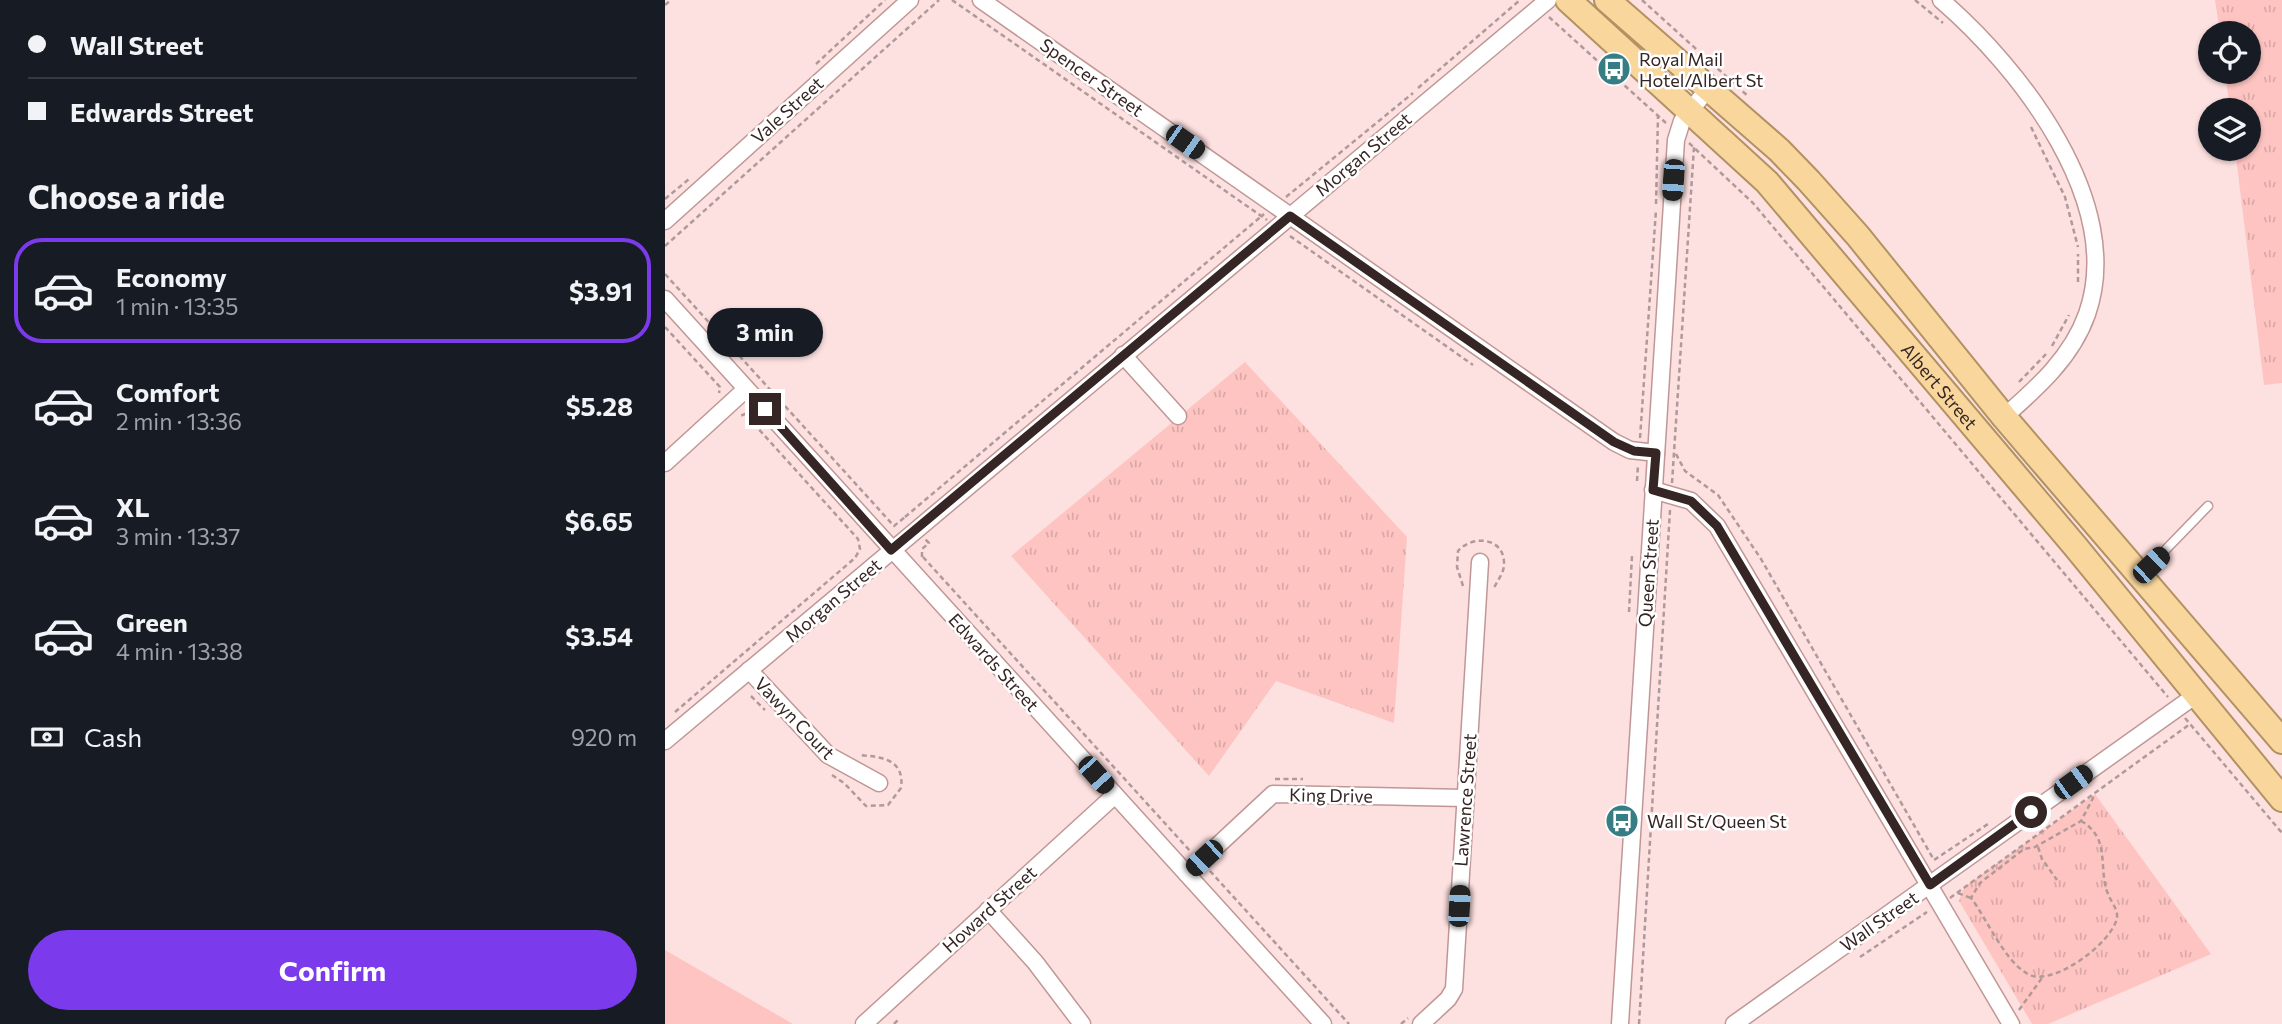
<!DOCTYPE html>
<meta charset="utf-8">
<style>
:root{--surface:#171b24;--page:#242831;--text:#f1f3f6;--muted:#9ea1a6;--line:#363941;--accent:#7c3aed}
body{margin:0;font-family:Commissioner,sans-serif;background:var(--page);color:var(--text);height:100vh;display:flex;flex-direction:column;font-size:26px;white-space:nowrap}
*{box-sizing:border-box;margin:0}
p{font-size:23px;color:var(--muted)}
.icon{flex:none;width:38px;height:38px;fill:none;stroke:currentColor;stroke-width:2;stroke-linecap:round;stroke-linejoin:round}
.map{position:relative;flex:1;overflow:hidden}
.side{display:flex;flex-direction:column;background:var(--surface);width:665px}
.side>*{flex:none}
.top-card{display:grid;align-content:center;height:154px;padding:0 28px;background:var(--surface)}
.fabs{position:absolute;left:1533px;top:21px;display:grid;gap:14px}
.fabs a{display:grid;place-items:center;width:63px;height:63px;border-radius:50%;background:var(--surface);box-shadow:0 2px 5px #0004;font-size:35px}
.end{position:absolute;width:32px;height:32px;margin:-16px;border:9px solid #352524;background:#fff;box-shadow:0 0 0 4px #fff}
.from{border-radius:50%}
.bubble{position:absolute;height:49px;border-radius:24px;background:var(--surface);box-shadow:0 2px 5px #0004;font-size:23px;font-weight:700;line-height:49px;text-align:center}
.car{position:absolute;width:21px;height:42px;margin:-21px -10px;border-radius:9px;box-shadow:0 0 5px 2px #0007;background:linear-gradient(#222 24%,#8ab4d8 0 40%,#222 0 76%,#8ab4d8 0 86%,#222 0)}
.top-card b{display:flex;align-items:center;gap:24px;height:66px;font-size:26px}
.top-card b+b{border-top:2px solid var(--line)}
.top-card i{width:18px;height:18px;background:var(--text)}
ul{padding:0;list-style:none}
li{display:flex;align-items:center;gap:21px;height:105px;margin:0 14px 10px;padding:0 14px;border:4px solid transparent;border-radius:28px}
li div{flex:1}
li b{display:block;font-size:26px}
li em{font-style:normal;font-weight:700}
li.selected{border-color:var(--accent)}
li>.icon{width:63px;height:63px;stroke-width:1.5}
h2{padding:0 28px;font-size:32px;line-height:84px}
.pay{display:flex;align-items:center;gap:18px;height:77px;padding:0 28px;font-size:26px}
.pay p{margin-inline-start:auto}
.button{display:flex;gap:14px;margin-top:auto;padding:14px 28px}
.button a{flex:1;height:80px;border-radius:42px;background:var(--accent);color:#fff;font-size:28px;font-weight:700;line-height:80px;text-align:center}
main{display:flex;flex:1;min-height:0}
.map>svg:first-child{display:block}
.grass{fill:url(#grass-tufts)}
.pitch{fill:#fec4c2}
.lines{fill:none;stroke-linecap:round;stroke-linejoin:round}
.service-casing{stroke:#c09795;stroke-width:11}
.minor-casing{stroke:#c09795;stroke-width:19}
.trunk-casing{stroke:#b29262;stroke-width:28}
.path{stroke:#b09998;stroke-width:2.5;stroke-dasharray:5 3.5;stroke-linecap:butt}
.service{stroke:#fff;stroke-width:8}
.minor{stroke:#fff;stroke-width:16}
.trunk{stroke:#f8d69c;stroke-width:24}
.route{stroke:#352524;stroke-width:9}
.labels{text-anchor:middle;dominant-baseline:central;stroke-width:5;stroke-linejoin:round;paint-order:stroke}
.poi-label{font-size:18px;fill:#352524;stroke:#fff;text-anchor:start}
.street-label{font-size:18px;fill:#352524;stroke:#fff}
</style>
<main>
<section class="side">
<div class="top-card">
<b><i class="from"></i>Wall Street</b>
<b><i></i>Edwards Street</b>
</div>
<h2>Choose a ride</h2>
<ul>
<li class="selected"><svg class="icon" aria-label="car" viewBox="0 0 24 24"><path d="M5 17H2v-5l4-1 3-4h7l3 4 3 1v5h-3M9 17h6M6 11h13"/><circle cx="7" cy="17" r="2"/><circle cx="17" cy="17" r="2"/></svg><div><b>Economy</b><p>1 min · 13:35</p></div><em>$3.91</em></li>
<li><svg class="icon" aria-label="car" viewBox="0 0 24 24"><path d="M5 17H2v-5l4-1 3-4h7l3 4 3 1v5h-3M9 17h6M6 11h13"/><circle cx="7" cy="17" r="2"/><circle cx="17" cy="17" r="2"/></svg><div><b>Comfort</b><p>2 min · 13:36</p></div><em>$5.28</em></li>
<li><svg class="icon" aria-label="car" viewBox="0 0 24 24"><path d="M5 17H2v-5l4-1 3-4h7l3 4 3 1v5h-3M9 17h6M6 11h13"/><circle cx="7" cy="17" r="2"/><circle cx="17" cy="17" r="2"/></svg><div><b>XL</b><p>3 min · 13:37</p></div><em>$6.65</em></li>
<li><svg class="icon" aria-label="car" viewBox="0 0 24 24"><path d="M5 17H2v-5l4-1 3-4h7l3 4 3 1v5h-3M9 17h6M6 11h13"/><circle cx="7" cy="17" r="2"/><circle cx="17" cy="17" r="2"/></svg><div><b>Green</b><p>4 min · 13:38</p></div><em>$3.54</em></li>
</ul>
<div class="pay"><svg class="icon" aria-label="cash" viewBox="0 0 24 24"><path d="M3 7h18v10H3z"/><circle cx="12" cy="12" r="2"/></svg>Cash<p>920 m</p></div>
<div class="button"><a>Confirm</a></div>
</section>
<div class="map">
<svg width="1617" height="1024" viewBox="0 0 1617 1024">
<defs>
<pattern id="grass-tufts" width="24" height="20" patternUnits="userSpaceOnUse" patternTransform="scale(1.75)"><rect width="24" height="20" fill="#fec4c2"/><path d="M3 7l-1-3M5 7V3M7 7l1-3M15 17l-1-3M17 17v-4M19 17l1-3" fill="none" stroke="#daa8a7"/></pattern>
</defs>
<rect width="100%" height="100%" fill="#fde1e0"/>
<g class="grass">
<path d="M 1550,0 L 1617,0 L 1617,383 L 1599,385 L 1570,149 L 1584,149 L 1584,110 L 1565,110 L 1560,72 L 1584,72 L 1584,33 L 1555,33 Z"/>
<path d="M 580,362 L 742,537 L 729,723 L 611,681 L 544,776 L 346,556 Z"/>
<path d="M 1430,794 L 1546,954 L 1383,1024 L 1367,1024 L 1294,901 L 1299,887 Z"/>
</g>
<path class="pitch" d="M 0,950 L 128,1024 L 0,1024 Z"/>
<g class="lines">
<defs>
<path id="service" d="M 1477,574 L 1543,506"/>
<g id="minor">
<path d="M 316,0 L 949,442 L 965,450 L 991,453"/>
<path d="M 1276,0 C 1355,68 1461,203 1422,314 C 1407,357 1372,388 1339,417"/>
<path d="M 0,221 L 245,0"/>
<path d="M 0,299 L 658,1024"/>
<path d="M 458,355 L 513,416"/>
<path d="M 0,463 L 81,389"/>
<path d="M 988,490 L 1026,501 L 1052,526 L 1346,1024"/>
<path d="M 84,670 L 163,755 L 214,783"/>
<path d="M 0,741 L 883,0"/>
<path d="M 522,874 L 608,794 L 800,798"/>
<path d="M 323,910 L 370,962 L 417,1024"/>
<path d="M 199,1024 L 450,795"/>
<path d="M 756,1024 L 783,999 L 789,989 L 815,562"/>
<path d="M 955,1024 L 1011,140 L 1017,121 L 1042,90"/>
<path d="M 1069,1024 L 1531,695"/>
</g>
<g id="trunk">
<path id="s1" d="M 903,0 L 1102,182 L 1410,546 L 1617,799"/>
<path d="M 942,0 L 1114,150 L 1144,181 L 1193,236 L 1339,417 L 1617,741"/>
</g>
</defs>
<use href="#service" class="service-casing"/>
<use href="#minor" class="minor-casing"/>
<use href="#trunk" class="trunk-casing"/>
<g class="path">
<path d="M 287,0 L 602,220"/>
<path d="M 977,0 L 1084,97"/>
<path d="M 1250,0 L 1278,23"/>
<path d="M 0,5 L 6,0"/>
<path d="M 884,17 L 1001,123"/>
<path d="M 151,64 L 220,0"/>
<path d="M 753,88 L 855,0"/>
<path d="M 1366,127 L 1400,197 L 1413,247"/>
<path d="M 1024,143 L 1088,203 L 1503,697"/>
<path d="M 621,197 L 748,93"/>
<path d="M 0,199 L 24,179"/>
<path d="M 991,204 L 993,116"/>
<path d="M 625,236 L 808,365"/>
<path d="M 0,246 L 274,0"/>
<path d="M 0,274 L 229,526 L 240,517"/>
<path d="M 1413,282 L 1413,254"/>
<path d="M 0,327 L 55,387 L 54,393"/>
<path d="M 1387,346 L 1404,315"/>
<path d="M 1354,382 L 1381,354"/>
<path d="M 975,438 L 991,210"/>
<path d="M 1011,454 L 1020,471 L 1053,495 L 1096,559 L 1269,860 L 1323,824"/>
<path d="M 972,481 L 973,465"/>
<path d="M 1007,483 L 1029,147"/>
<path d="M 240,517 L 599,214"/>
<path d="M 257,557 L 257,549 L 264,543 L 260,539"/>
<path d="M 258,557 L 526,852"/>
<path d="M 798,586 L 792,567 L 793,551 C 807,535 838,537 839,562 C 840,572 833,579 829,588"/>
<path d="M 964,612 L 967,556"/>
<path d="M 86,696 L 100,710"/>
<path d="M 10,712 L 190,558 L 195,549 L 193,539 L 80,414 L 73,417"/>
<path d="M 1520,718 L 1617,833"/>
<path d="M 167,775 L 179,783 L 201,806 L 223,805 L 236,788 C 240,759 216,757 195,755"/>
<path d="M 610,779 L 638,779"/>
<path d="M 1416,821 C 1424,825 1431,833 1434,841 C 1440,858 1436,877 1443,894 C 1446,902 1453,909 1452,918 C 1447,943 1387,988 1363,974 C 1340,962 1322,919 1306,898 L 1315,883 L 1359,849 L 1370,847 L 1416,821 L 1428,798 L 1427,794"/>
<path d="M 1373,847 L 1377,859 L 1392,880"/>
<path d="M 545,871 L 684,1024"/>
<path d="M 1293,893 L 1306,898"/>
<path d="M 1285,898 L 1525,724"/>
<path d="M 1195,957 L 1262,912"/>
<path d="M 1354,1010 L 1377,978"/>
<path d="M 229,1024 L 235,1018"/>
<path d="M 736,1024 L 743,1018"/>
<path d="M 974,1024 L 1005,510"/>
</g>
<use href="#service" class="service"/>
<use href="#minor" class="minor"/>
<use href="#trunk" class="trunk"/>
</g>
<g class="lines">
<path class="route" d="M 100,409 L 226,550 L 625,216 L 949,442 L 969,451 L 991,453 L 988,490 L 1026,501 L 1052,526 L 1265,885 L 1366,812"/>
</g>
<defs>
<symbol id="bus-disc" viewBox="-11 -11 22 22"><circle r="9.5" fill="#367e83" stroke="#fff"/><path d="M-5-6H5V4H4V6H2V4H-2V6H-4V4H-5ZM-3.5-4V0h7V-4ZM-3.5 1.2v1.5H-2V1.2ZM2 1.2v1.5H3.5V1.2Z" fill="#fff"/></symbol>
</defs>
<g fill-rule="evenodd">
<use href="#bus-disc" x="930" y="50" width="38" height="38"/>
<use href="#bus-disc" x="938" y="802" width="38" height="38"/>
</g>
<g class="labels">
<g class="poi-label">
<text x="974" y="59">Royal Mail<tspan x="974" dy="21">Hotel/Albert St</tspan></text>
<text x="982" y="821">Wall St/Queen St</text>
</g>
<g class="street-label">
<text transform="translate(427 77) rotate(35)">Spencer Street</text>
<text transform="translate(122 110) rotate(-42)">Vale Street</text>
<text transform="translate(698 154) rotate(-40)">Morgan Street</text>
<text stroke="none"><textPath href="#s1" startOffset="537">Albert Street</textPath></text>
<text transform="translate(983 573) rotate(-86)">Queen Street</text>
<text transform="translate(168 600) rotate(-40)">Morgan Street</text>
<text transform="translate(329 662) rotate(48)">Edwards Street</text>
<text transform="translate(130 718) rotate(46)">Vawyn Court</text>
<text transform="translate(666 795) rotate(1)">King Drive</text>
<text transform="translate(800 800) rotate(-86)">Lawrence Street</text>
<text transform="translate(324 909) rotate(-42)">Howard Street</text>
<text transform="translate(1214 921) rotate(-35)">Wall Street</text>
</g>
</g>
</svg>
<div class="fabs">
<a><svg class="icon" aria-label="locate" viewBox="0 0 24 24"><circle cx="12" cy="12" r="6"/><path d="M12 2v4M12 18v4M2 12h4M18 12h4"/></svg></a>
<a><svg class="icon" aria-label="layers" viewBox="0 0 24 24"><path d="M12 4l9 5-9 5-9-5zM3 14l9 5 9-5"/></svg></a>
</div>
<i class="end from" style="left:1366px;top:812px"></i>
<i class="end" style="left:100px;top:409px"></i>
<div class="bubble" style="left:42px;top:308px;width:116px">3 min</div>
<i class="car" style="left:520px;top:142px;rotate:125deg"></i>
<i class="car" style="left:1008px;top:180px;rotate:184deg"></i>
<i class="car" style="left:1486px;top:565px;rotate:46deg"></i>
<i class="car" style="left:431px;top:775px;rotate:138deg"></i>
<i class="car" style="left:1408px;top:782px;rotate:54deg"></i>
<i class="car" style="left:539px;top:858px;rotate:227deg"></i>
<i class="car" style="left:794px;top:906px;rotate:3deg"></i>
</div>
</main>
